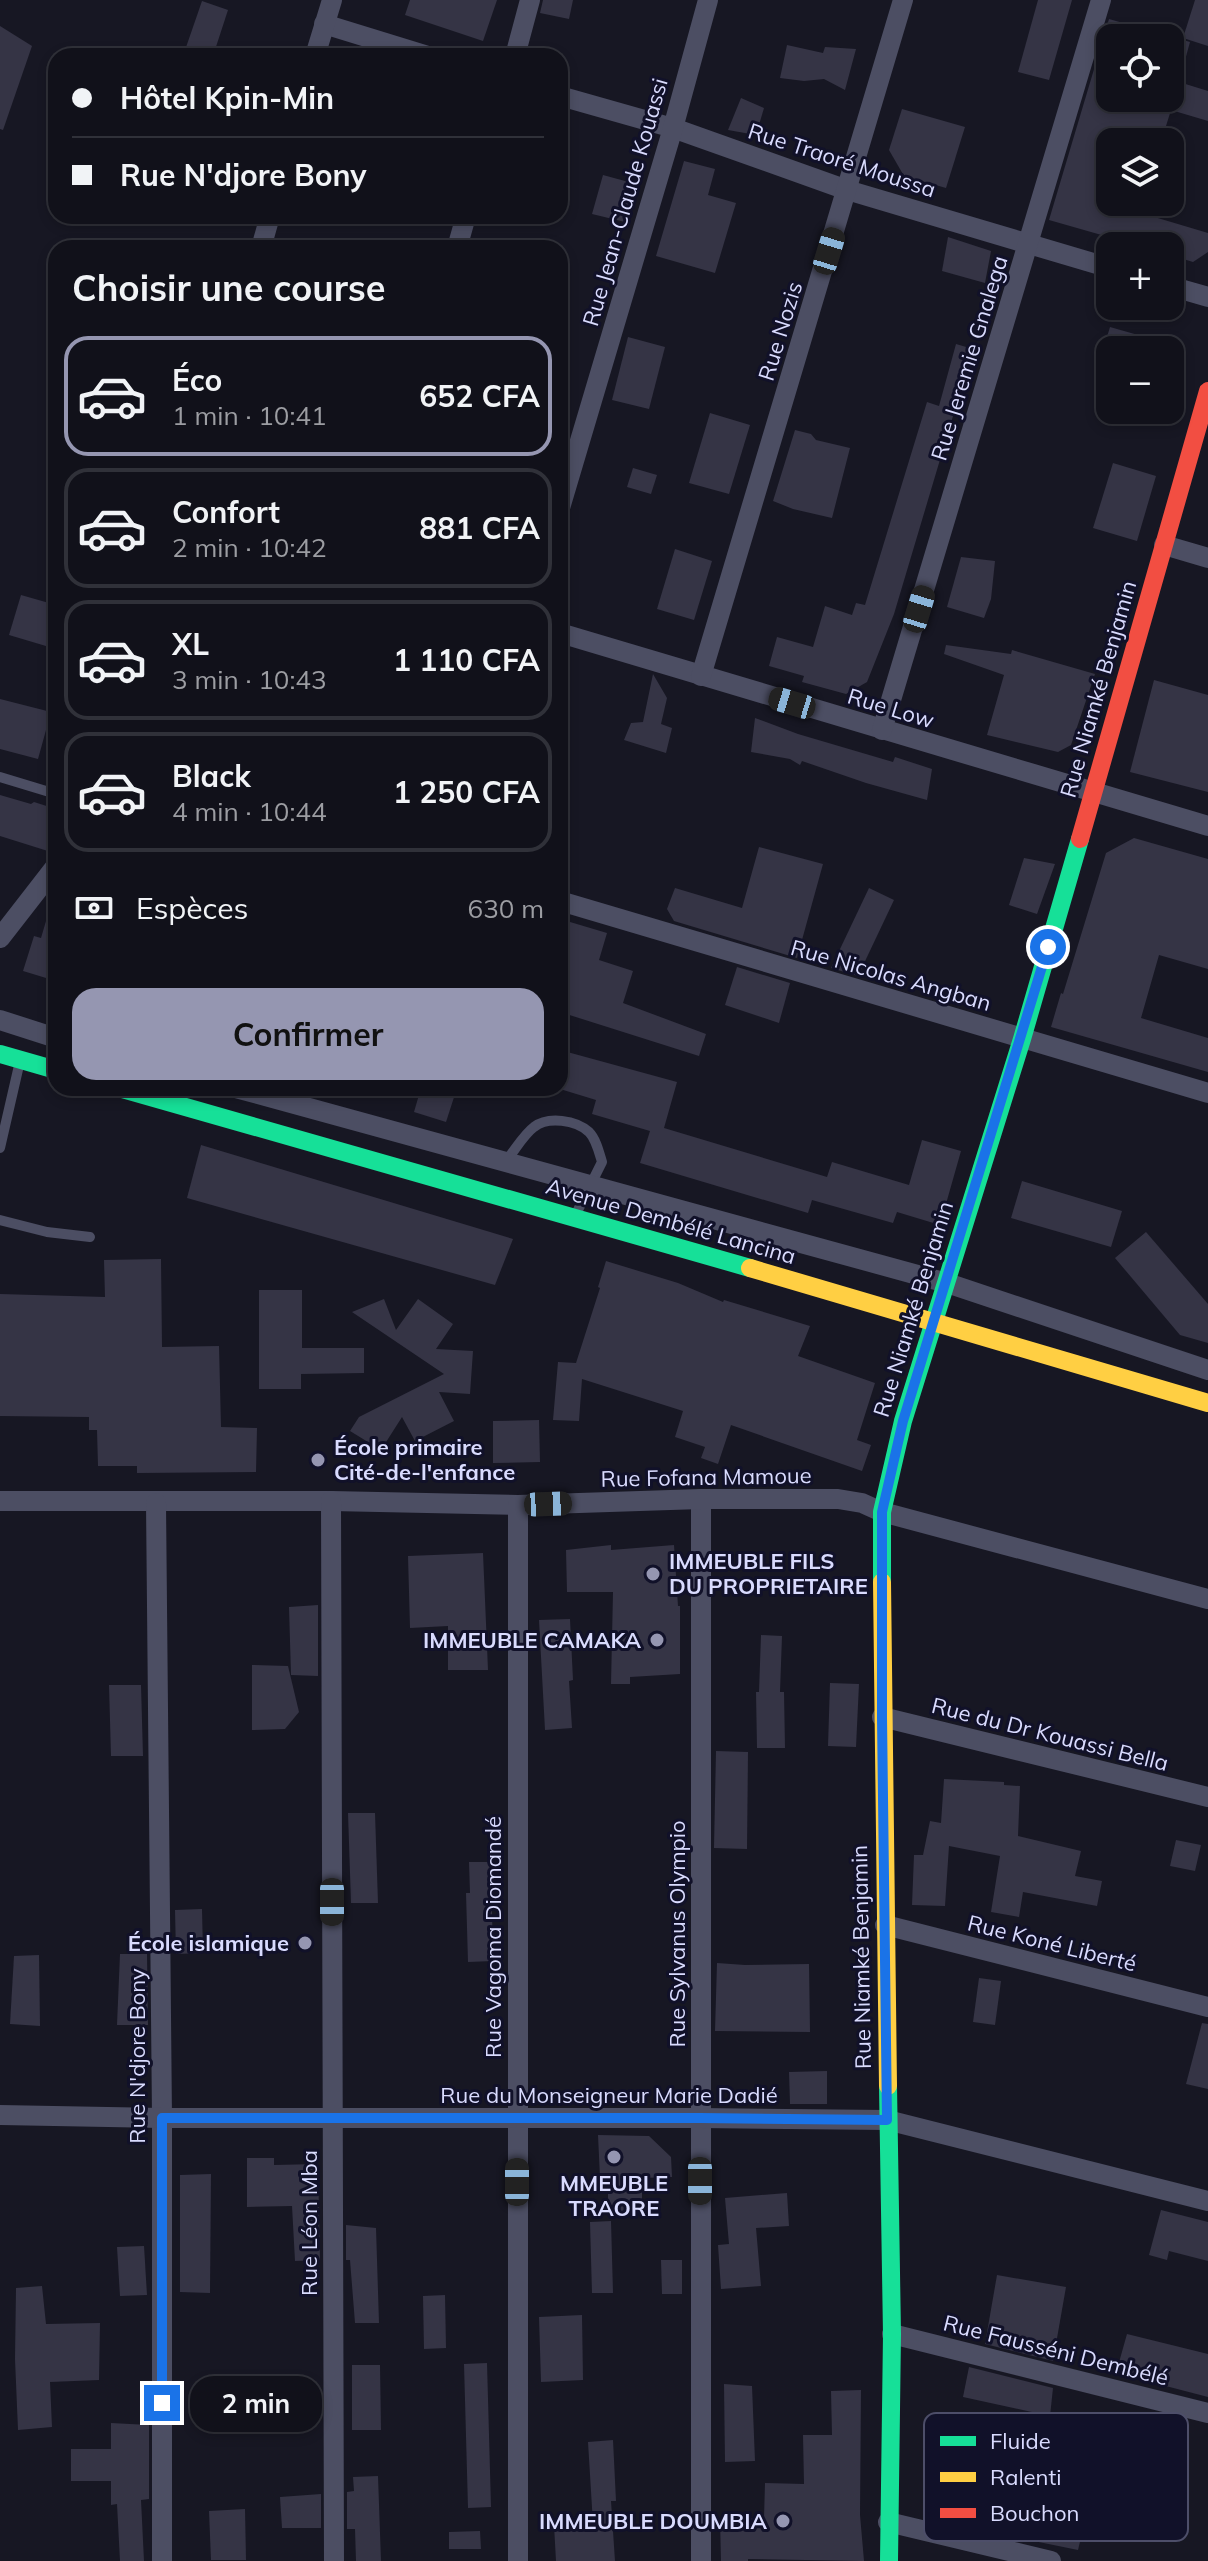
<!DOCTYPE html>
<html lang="fr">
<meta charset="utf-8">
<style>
:root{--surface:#11111a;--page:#1a1a23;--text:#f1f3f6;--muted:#9c9da2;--line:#303139;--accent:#9596b1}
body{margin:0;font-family:Mulish,sans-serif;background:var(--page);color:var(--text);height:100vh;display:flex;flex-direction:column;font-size:30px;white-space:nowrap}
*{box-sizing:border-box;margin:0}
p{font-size:26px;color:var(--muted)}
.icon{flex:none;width:44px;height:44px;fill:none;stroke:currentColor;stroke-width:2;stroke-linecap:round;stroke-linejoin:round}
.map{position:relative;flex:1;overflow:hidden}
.details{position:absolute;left:48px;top:240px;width:520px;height:856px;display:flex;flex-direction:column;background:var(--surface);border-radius:24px;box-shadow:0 4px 12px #0003,0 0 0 2px var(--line)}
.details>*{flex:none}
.guide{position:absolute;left:48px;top:48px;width:520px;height:176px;border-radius:24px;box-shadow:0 4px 12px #0003,0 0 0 2px var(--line);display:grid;align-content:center;height:176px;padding:0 24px;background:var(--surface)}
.buttons{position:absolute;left:1096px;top:24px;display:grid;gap:16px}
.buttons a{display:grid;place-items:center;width:88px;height:88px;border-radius:16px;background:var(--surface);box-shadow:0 4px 12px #0003,0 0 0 2px var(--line);font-size:40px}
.end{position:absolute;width:36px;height:36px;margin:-18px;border:10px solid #1a73e8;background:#fff;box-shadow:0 0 0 4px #fff}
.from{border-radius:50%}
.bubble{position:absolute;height:56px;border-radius:24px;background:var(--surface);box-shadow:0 4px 12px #0003,0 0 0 2px var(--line);font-size:26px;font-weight:700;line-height:56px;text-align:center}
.car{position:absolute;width:24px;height:48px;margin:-24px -12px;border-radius:10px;box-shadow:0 0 6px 2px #0007;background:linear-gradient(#222 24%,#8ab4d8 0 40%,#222 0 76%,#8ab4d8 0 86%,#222 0)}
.guide b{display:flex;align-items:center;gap:28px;height:76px;font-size:30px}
.guide b+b{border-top:2px solid var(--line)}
.guide i{width:20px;height:20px;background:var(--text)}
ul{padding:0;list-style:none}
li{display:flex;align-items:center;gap:24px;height:120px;margin:0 16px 12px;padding:0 8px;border:4px solid var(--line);border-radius:24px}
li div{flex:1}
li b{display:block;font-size:30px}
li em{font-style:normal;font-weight:700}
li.active{border-color:var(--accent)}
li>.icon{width:72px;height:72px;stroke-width:1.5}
h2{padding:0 24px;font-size:36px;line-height:96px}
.pay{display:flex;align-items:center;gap:20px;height:88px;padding:0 24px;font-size:30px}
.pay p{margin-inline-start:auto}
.button{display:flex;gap:16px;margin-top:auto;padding:16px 24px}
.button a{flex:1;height:92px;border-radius:24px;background:var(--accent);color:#111;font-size:32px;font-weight:700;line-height:92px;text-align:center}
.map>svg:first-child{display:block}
.building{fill:#353445}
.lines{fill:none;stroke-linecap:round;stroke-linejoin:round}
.lane{stroke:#4c4e63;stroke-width:10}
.street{stroke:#4c4e63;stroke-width:20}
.fast{stroke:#16e098;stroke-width:18}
.slow{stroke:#ffcf43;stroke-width:18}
.jam{stroke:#f24e42;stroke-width:18}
.route{stroke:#1a73e8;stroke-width:10}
.poi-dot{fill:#9596b1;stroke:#111129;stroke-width:3}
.labels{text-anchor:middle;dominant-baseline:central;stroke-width:6;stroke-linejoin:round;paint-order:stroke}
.street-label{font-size:22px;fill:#d9dbfe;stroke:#111129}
.poi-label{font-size:22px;font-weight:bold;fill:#d9dbfe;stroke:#111129;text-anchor:end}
.key{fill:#111129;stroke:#4d4e69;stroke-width:2}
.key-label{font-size:22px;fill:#d9dbfe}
</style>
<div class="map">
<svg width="1208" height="2561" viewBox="0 0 1208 2561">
<rect width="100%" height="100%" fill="#171723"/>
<g class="building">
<path d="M 410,0 L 497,0 L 483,41 L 405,15 Z"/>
<path d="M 543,0 L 573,0 L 569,19 L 540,13 Z"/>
<path d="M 1038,0 L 1072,0 L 1049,80 L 1018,72 Z"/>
<path d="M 1195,0 L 1208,0 L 1208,46 L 1183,38 Z"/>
<path d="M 202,1 L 228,10 L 213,56 L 183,56 Z"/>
<path d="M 1109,19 L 1158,33 L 1158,38 L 1110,38 L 1110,98 L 1170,98 L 1170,36 L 1190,42 L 1179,82 L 1208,91 L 1208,121 L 1171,110 L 1161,142 L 1110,142 L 1110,202 L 1144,202 L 1141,213 L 1208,233 L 1208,252 L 1193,262 L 1170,255 L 1170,246 L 1140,246 L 1049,220 Z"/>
<path d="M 0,26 L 32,46 L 3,130 L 0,129 Z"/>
<path d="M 787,45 L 823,53 L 825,47 L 856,49 L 845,90 L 824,79 L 804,81 L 780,78 Z"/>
<path d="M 741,98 L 764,108 L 756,135 L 728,130 Z"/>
<path d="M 902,109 L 965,127 L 946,188 L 904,176 L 889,150 Z"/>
<path d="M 684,161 L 715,169 L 708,195 L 736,203 L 715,273 L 656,256 Z"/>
<path d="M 603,175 L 636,184 L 625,222 L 592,214 Z"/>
<path d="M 948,237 L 991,251 L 985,283 L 942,271 Z"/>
<path d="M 1110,327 L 1173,345 L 1172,350 L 1103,350 Z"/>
<path d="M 628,337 L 665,347 L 649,409 L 612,400 Z"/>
<path d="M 956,344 L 973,349 L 894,614 L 867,682 L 846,694 L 802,682 L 804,676 L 769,666 L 777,637 L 813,647 L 825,606 L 852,615 L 856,603 L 865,605 L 927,402 L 939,406 Z"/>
<path d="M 710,413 L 750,425 L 729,494 L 689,483 Z"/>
<path d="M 795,430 L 811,434 L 816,440 L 850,448 L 832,518 L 793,509 L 773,501 Z"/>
<path d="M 1113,463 L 1156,476 L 1137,541 L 1093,528 Z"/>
<path d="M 633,468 L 657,475 L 651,494 L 627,487 Z"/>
<path d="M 675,549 L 712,561 L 694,620 L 657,609 Z"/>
<path d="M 961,557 L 995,561 L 991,599 L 984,618 L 947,607 Z"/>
<path d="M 21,595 L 56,605 L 56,649 L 9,635 Z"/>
<path d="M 946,645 L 1011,654 L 1012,650 L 1095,674 L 1071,745 L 1058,752 L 987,735 L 1004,675 L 944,654 Z"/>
<path d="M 653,674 L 667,698 L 661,724 L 672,728 L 666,753 L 624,740 L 631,723 L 643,722 Z"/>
<path d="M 1154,680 L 1208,695 L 1208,792 L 1130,772 Z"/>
<path d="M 0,699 L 51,712 L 38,759 L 0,749 Z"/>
<path d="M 755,718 L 798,734 L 893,762 L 895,757 L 932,769 L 927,800 L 866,783 L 802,761 L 800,765 L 790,759 L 751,752 Z"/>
<path d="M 0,795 L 31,804 L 34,802 L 56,809 L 56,832 L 51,852 L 0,836 Z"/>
<path d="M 1134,838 L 1208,859 L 1208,969 L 1159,955 L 1141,1018 L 1208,1038 L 1208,1072 L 1051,1027 L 1061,993 L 1063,994 L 1106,853 Z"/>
<path d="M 759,847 L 823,864 L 797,958 L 674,921 L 667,909 L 675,888 L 742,908 Z"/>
<path d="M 1024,858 L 1055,864 L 1037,914 L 1009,905 Z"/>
<path d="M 869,888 L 894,900 L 858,976 L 831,968 Z"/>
<path d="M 51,904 L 56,905 L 56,981 L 23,971 L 34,936 L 41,938 Z"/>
<path d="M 560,919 L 607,933 L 599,960 L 633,971 L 623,1003 L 706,1034 L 699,1056 L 560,1012 Z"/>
<path d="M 737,967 L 790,983 L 779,1023 L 725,1005 Z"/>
<path d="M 560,1050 L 677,1082 L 664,1128 L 827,1177 L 832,1162 L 909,1185 L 922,1140 L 961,1151 L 940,1225 L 897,1212 L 893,1223 L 812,1200 L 808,1213 L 640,1163 L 650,1131 L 592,1114 L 596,1100 L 560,1089 Z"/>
<path d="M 421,1088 L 457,1088 L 446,1122 L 414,1112 Z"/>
<path d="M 201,1145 L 513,1239 L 495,1285 L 187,1198 Z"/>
<path d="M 1022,1181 L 1122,1211 L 1111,1247 L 1011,1218 Z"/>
<path d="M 1146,1232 L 1208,1304 L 1208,1343 L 1180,1335 L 1115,1258 Z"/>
<path d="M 161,1259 L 162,1347 L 219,1346 L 221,1427 L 257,1428 L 256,1472 L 137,1473 L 137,1466 L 98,1466 L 97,1430 L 89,1430 L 89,1417 L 0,1416 L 0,1294 L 105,1297 L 104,1260 Z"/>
<path d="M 606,1261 L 678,1283 L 723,1302 L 724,1300 L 810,1326 L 798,1356 L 875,1383 L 857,1440 L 871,1445 L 862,1471 L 731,1425 L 718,1464 L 701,1458 L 705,1447 L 675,1437 L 683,1411 L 582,1379 L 579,1421 L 553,1420 L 558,1362 L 576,1363 L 600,1288 L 598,1287 Z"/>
<path d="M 259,1290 L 302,1290 L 302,1348 L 364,1348 L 364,1373 L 301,1374 L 301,1389 L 259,1389 Z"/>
<path d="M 384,1299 L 396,1330 L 418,1299 L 453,1324 L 436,1349 L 473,1351 L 470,1394 L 439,1392 L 454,1421 L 415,1441 L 402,1417 L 381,1450 L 350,1431 L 359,1417 L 444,1374 L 352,1312 Z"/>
<path d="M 539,1420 L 540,1462 L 493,1463 L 493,1421 Z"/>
<path d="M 611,1545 L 611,1550 L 674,1545 L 678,1606 L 680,1606 L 680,1674 L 630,1677 L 630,1684 L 611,1684 L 613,1592 L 567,1592 L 566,1550 Z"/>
<path d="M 483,1553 L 488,1670 L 448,1670 L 448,1626 L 410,1628 L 408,1556 Z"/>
<path d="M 318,1605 L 318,1676 L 291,1675 L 289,1607 Z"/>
<path d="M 570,1619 L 573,1680 L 569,1681 L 572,1728 L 545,1730 L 539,1620 Z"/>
<path d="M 761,1635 L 782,1636 L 780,1692 L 784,1692 L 785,1748 L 757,1748 L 756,1692 L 759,1692 Z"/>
<path d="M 252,1665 L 288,1666 L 299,1712 L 285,1729 L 252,1730 Z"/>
<path d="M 830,1683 L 859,1684 L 856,1747 L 828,1746 Z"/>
<path d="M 109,1685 L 141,1685 L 143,1756 L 111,1756 Z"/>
<path d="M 716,1751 L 748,1752 L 747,1849 L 714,1848 Z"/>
<path d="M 944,1779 L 1004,1782 L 1004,1785 L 1020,1786 L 1018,1836 L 1081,1851 L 1075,1876 L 1102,1881 L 1097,1906 L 1023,1892 L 1019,1917 L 991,1912 L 1000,1856 L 949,1846 L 945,1906 L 912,1905 L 914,1855 L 923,1855 L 930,1821 L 941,1823 Z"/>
<path d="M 348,1813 L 375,1813 L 378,1903 L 351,1903 Z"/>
<path d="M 1176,1840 L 1201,1845 L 1195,1871 L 1170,1866 Z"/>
<path d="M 469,1862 L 491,1862 L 493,1961 L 468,1962 L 466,1893 L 470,1893 Z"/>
<path d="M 202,1909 L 203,1953 L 176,1954 L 175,1910 Z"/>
<path d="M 120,1954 L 147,1954 L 148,2025 L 117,2025 Z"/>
<path d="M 39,1955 L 40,2026 L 10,2024 L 14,1956 Z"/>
<path d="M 717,1963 L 745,1965 L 809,1964 L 810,2032 L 715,2031 Z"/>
<path d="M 979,1978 L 1001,1981 L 995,2025 L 973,2022 Z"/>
<path d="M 1202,2023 L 1208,2024 L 1208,2089 L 1186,2084 Z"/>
<path d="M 827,2071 L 827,2104 L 790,2104 L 789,2072 Z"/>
<path d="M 598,2135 L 649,2136 L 671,2157 L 672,2177 L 642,2178 L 642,2214 L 608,2214 L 608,2178 L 600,2178 Z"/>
<path d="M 247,2158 L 274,2158 L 274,2165 L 318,2164 L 320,2260 L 295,2261 L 292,2206 L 247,2207 Z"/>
<path d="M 211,2174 L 210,2293 L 180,2292 L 180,2175 Z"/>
<path d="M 787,2193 L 789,2226 L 756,2228 L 761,2286 L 721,2289 L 718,2245 L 729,2244 L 725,2198 Z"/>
<path d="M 1161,2210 L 1208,2222 L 1208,2261 L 1169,2251 L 1167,2260 L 1149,2255 Z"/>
<path d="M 611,2221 L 613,2293 L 592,2293 L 590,2222 Z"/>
<path d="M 346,2225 L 376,2228 L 379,2323 L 355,2323 L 350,2260 L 346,2260 Z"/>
<path d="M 144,2246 L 147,2295 L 120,2296 L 117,2247 Z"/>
<path d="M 661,2260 L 682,2260 L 682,2294 L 662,2294 Z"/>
<path d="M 997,2275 L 1066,2287 L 1053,2361 L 985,2344 Z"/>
<path d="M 42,2286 L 46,2324 L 100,2323 L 99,2380 L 50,2382 L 52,2427 L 18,2430 L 15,2359 L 16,2288 Z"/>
<path d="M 445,2295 L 446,2348 L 424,2349 L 423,2296 Z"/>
<path d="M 582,2315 L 583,2380 L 541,2382 L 539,2317 Z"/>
<path d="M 1127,2334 L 1208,2354 L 1208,2397 L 1116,2373 Z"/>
<path d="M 487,2363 L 491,2507 L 468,2508 L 464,2364 Z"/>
<path d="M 352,2365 L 380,2365 L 381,2430 L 352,2430 Z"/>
<path d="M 969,2367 L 1053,2388 L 1050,2416 L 963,2397 Z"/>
<path d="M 724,2384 L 752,2386 L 755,2461 L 725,2462 Z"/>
<path d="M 861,2390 L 860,2515 L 864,2561 L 748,2559 L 748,2561 L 721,2561 L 720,2518 L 764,2518 L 765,2483 L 804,2484 L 803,2435 L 832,2435 L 831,2391 Z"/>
<path d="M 111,2423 L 149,2425 L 149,2499 L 141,2500 L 144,2561 L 120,2561 L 117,2504 L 111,2505 L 111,2481 L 71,2481 L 71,2449 L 111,2449 Z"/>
<path d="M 613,2440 L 616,2501 L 611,2501 L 615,2561 L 556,2561 L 554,2525 L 593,2524 L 588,2442 Z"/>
<path d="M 378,2476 L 381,2561 L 356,2561 L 355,2529 L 347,2529 L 347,2492 L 354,2491 L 353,2477 Z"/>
<path d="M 321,2494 L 321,2528 L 282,2528 L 280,2497 Z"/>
<path d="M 1024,2507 L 1085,2521 L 1078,2550 L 1019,2538 Z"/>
<path d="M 245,2509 L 246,2560 L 211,2560 L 209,2511 Z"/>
<path d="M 480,2531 L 481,2549 L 449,2549 L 449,2532 Z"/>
</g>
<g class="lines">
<g class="lane">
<path d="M 0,777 L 56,794"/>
<path d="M 0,1148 L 20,1061"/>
<path d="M 505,1162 C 514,1152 523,1135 534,1127 C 548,1116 576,1120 589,1132 C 596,1139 599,1152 602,1162 L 575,1216"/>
<path d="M 0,1220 L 47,1232 L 90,1237"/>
</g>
<g class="street">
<path d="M 324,24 L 428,56"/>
<path d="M 315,56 L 332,0"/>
<path d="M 515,56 L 530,0"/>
<path d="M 560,96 L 673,128 L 847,190 L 1110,268"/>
<path d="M 261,248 L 270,216"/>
<path d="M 457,248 L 466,216"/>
<path d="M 1170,286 L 1208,297"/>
<path d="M 560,508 L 673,128 L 708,0"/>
<path d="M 1164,545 L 1208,558"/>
<path d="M 560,633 L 1208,826"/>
<path d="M 701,676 L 903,0"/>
<path d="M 882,730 L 1101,0"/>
<path d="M 560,901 L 1208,1093"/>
<path d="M 0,938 L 56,866"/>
<path d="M 0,1020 L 56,1038"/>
<path d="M 236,1088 L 947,1283 L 1208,1370"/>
<path d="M 701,1499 L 701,2561"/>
<path d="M 0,1501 L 331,1501 L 518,1505 L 701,1499 L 838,1499 L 862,1503 L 882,1512 L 1208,1599"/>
<path d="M 331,1501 L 334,2561"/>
<path d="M 156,1503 L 162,2118 L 162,2561"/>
<path d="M 882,1717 L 1208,1797"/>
<path d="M 885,1925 L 1208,2007"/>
<path d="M 0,2115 L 162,2118 L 700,2118 L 887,2120 L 1208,2201"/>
<path d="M 892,2334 L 1208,2413"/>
<path d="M 888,2522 L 1051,2561"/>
<path d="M 518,2561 L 518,1505"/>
</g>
<g class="fast">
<path d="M 0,1054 L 56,1070"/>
<path d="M 119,1088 L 750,1268"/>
<path d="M 882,1582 L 882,1512 L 903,1421 L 1022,1039 L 1080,839"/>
<path d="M 888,2086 L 892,2334 L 889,2561"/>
</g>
<g class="slow">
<path d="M 750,1268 L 1208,1403"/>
<path d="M 882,1582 L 888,2086"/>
</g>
<path class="jam" d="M 1080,839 L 1208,391"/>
</g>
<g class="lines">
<path class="route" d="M 162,2403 L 162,2118 L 700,2118 L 887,2120 L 882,1717 L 882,1512 L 903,1421 L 1048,947"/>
</g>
<g class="poi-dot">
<circle cx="318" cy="1460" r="8"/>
<circle cx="653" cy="1574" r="8"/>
<circle cx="657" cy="1640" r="8"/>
<circle cx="305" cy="1943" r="8"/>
<circle cx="614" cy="2157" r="8"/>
<circle cx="783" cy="2521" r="8"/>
</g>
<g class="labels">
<g class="street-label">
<text transform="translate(842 160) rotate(18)">Rue Traoré Moussa</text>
<text transform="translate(625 202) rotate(-74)">Rue Jean-Claude Kouassi</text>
<text transform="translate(780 331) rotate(-73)">Rue Nozis</text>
<text transform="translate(969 358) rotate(-73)">Rue Jeremie Gnalega</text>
<text transform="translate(1098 689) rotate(-74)">Rue Niamké Benjamin</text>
<text transform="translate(891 708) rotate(17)">Rue Low</text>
<text transform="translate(891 975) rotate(16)">Rue Nicolas Angban</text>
<text transform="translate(671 1221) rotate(16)">Avenue Dembélé Lancina</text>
<text transform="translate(913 1309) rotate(-73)">Rue Niamké Benjamin</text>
<text transform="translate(706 1477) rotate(-1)">Rue Fofana Mamoue</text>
<text transform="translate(1050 1734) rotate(14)">Rue du Dr Kouassi Bella</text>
<text transform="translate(677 1934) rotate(-90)">Rue Sylvanus Olympio</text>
<text transform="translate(493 1937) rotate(-90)">Rue Vagoma Diomandé</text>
<text transform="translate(1052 1943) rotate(14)">Rue Koné Liberté</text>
<text transform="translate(861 1957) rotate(-91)">Rue Niamké Benjamin</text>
<text transform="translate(137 2056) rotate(-90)">Rue N'djore Bony</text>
<text x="609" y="2095">Rue du Monseigneur Marie Dadié</text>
<text transform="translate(309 2223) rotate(-90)">Rue Léon Mba</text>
<text transform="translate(1056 2350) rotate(14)">Rue Fausséni Dembélé</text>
</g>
<g class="poi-label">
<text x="334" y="1447" text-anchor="start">École primaire<tspan x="334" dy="25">Cité-de-l'enfance</tspan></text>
<text x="669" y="1561" text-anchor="start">IMMEUBLE FILS<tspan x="669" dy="25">DU PROPRIETAIRE</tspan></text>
<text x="641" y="1640">IMMEUBLE CAMAKA</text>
<text x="289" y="1943">École islamique</text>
<text x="614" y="2183" text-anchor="middle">MMEUBLE<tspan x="614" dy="25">TRAORE</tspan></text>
<text x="767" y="2521">IMMEUBLE DOUMBIA</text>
</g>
</g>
<rect x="924" y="2413" width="264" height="128" rx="12" class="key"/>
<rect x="940" y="2436" width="36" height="10" fill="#16e098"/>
<rect x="940" y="2472" width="36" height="10" fill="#ffcf43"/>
<rect x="940" y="2508" width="36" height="10" fill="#f24e42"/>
<g class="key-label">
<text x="990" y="2449">Fluide</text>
<text x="990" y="2485">Ralenti</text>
<text x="990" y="2521">Bouchon</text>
</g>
</svg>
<div class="buttons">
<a><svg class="icon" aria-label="locate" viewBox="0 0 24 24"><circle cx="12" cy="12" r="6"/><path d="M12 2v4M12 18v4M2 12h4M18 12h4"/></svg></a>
<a><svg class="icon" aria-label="layers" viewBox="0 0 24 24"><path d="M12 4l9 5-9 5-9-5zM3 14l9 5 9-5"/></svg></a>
<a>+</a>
<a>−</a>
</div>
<i class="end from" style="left:1048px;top:947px"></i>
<i class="end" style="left:162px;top:2403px"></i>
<div class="bubble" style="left:190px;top:2376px;width:132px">2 min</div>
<i class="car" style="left:829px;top:251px;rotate:17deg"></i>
<i class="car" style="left:919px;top:609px;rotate:17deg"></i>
<i class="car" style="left:792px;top:703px;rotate:287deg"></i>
<i class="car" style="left:548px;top:1504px;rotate:88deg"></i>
<i class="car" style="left:332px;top:1902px;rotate:180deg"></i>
<i class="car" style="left:700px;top:2181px;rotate:180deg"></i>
<i class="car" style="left:517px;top:2182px;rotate:0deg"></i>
<div class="guide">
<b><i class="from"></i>Hôtel Kpin-Min</b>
<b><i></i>Rue N'djore Bony</b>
</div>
<section class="details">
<h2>Choisir une course</h2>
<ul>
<li class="active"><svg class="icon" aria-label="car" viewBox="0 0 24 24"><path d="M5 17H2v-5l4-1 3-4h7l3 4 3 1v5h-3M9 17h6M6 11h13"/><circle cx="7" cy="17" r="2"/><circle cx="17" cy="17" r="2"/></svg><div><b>Éco</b><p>1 min · 10:41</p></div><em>652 CFA</em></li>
<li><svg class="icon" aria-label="car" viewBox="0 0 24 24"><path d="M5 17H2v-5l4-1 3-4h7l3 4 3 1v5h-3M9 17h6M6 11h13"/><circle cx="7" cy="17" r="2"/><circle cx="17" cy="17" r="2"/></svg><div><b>Confort</b><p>2 min · 10:42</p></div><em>881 CFA</em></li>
<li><svg class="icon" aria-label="car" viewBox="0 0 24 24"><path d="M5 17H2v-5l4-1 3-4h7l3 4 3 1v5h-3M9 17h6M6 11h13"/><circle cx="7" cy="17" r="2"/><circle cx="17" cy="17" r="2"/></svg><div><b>XL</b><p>3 min · 10:43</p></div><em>1 110 CFA</em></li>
<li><svg class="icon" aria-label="car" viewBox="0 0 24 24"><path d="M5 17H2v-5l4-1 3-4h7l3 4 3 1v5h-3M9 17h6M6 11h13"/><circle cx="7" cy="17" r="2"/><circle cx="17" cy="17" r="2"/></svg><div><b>Black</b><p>4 min · 10:44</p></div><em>1 250 CFA</em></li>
</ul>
<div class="pay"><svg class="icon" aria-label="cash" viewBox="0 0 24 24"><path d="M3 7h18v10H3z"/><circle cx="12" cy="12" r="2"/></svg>Espèces<p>630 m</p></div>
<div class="button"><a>Confirmer</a></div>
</section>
</div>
